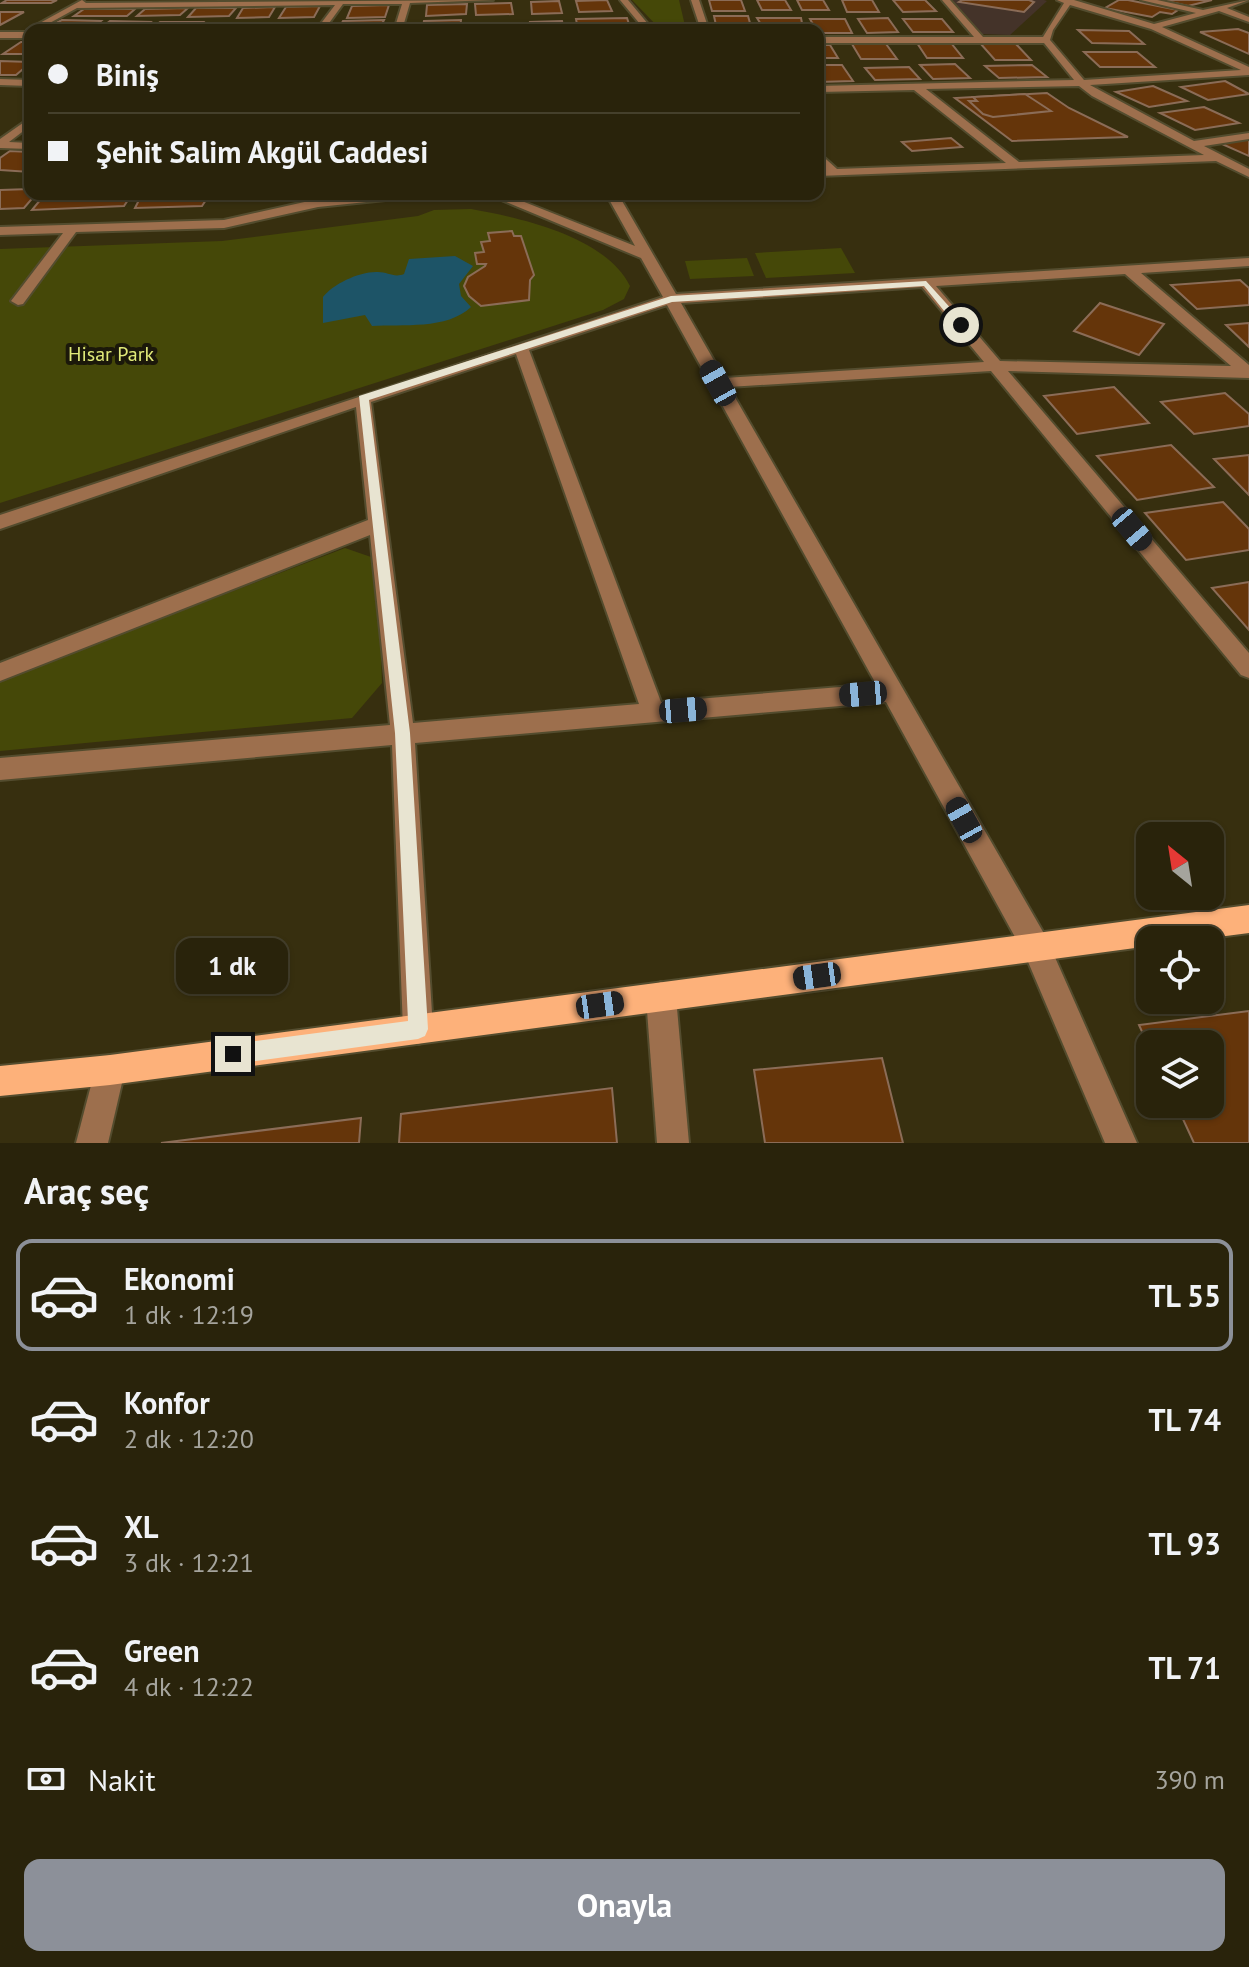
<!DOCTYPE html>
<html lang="tr">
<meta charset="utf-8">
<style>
:root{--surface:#29230b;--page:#312b14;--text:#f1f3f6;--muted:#a5a49d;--line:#45402c;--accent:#8c9099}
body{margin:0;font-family:"PT Sans",sans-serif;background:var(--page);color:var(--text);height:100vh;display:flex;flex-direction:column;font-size:30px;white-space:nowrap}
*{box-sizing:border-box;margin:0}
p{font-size:26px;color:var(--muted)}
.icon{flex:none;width:44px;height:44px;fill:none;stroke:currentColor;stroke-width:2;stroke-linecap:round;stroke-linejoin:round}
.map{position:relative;height:1143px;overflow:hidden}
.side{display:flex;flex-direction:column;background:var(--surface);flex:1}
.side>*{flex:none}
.guide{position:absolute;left:24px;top:24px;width:800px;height:176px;border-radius:16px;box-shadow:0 2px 6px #0004,0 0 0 2px var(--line);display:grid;align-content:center;height:176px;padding:0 24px;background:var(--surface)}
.needle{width:52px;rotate:330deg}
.fabs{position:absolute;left:1136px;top:822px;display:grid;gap:16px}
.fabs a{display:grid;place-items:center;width:88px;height:88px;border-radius:16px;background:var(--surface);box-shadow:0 2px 6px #0004,0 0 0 2px var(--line);font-size:40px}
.end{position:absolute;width:36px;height:36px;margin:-18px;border:10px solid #e8e4d1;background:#111;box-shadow:0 0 0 4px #111}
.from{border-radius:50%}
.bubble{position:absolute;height:56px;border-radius:16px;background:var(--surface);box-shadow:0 2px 6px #0004,0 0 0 2px var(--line);font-size:26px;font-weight:600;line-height:56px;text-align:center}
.car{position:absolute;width:24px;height:48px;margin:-24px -12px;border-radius:10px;box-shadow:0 0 6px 2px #0007;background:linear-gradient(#222 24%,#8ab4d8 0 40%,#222 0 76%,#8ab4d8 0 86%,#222 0)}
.guide b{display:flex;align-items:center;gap:28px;height:76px;font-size:30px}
.guide b+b{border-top:2px solid var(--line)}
.guide i{width:20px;height:20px;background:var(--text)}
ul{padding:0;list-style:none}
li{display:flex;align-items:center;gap:24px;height:112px;margin:0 16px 12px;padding:0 8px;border:4px solid transparent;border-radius:16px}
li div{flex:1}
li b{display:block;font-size:30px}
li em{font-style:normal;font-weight:600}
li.selected{border-color:var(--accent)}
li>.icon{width:72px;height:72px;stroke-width:1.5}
h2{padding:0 24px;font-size:36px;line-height:96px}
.pay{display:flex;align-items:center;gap:20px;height:88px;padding:0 24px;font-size:30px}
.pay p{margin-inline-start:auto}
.cta{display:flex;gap:16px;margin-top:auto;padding:16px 24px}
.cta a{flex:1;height:92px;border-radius:16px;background:var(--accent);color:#fff;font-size:32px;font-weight:600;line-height:92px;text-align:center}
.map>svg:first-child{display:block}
.education{fill:#443329}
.green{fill:#454808}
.water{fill:#1d5467}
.building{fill:#65350a;stroke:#8b6c57;stroke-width:2}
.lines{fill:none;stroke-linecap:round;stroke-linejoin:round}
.minor-casing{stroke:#534c2e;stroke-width:4}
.major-casing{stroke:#534c2e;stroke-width:4}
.minor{fill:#9d6f4d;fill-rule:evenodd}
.major{fill:#fdb17a;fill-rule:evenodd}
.route{fill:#e8e4d1}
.labels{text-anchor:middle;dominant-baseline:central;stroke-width:8;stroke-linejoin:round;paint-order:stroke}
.far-park-label{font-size:20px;fill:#e1ea79;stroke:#1b180a}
</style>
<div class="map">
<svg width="1249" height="1143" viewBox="0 0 1249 1143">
<rect width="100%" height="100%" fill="#372f0f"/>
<path class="education" d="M 952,0 L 1044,0 L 1047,1 L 1010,35 L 982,34 Z"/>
<g class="green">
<path d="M 632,0 L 679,0 L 686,30 L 661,30 Z"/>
<path d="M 471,209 C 522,218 606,237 630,286 L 624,299 L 603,310 L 0,503 L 0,249 L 222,241 L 418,216 L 434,210 Z"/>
<path d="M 841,248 L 855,273 L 766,278 L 755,253 Z"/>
<path d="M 747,258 L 754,276 L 690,279 L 685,261 Z"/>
<path d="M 345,548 L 371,557 L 379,594 L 382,683 L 352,718 L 0,751 L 0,681 Z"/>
</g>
<path class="water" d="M 455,256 L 473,266 L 459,284 L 461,296 L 471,307 C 447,330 402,324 372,326 L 365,315 L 323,323 L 323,297 C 333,284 360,271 378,272 C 388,272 394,278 404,274 L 409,259 Z"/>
<g class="building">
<path d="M 7,0 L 57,0 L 51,3 L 2,3 Z"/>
<path d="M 607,0 L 612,11 L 579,12 L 576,1 Z"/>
<path d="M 709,0 L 741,0 L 745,11 L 712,11 Z"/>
<path d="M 757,0 L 785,0 L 791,10 L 762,10 Z"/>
<path d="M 797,0 L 823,0 L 829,10 L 802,10 Z"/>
<path d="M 842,0 L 872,0 L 879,12 L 847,12 Z"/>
<path d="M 893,0 L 925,0 L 936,11 L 903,12 Z"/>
<path d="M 962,0 L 1029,0 L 1034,2 L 1024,12 L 959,2 Z"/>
<path d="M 1119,0 L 1128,0 L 1178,10 L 1172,14 L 1160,12 L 1152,17 L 1105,8 Z"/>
<path d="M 1162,0 L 1212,0 L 1188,6 Z"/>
<path d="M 559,1 L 562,13 L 532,14 L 531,2 Z"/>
<path d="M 511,3 L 513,14 L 476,15 L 475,4 Z"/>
<path d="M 467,4 L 466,14 L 426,16 L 427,5 Z"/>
<path d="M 389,5 L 385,17 L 347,18 L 352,6 Z"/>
<path d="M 320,6 L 314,17 L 279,18 L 286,7 Z"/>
<path d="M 275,7 L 269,17 L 237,18 L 243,8 Z"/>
<path d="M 188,8 L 180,15 L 137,16 L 145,9 Z"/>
<path d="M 196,8 L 236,8 L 229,16 L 188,17 Z"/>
<path d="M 84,9 L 135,9 L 127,16 L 74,16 Z"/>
<path d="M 0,12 L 24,12 L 0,25 Z"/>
<path d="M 714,16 L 748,16 L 752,30 L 717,30 Z"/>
<path d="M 627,18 L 631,30 L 578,30 L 576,19 Z"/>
<path d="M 757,18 L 801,18 L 803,28 L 807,30 L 761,30 L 764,29 Z"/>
<path d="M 888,18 L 898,32 L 867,33 L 858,19 Z"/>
<path d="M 810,19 L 845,19 L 852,33 L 818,33 Z"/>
<path d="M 903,19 L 942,19 L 953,32 L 913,32 Z"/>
<path d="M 62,20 L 101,21 L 90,30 L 42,30 Z"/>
<path d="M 384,20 L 379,30 L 338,30 L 343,21 Z"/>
<path d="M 461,20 L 460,30 L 422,30 L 424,21 Z"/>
<path d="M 110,21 L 150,22 L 139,30 L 98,30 Z"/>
<path d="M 562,21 L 564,30 L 531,30 L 530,22 Z"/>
<path d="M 160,22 L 203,22 L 195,30 L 150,30 Z"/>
<path d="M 214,23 L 253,23 L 246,30 L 206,30 Z"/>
<path d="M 264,23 L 313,23 L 307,30 L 257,30 Z"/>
<path d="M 1238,29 L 1249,33 L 1249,54 L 1200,32 Z"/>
<path d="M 1078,30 L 1129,31 L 1144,44 L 1092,43 Z"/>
<path d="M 21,42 L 30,42 L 30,54 L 3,54 Z"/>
<path d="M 917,43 L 951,43 L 963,58 L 927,58 Z"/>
<path d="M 980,43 L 1015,43 L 1031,60 L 995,60 Z"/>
<path d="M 852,44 L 886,44 L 897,59 L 861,59 Z"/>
<path d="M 818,45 L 830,45 L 838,58 L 818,58 Z"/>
<path d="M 1084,52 L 1137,52 L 1155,67 L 1100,67 Z"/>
<path d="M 0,61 L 30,62 L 30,63 L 16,75 L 0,75 Z"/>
<path d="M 955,64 L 970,78 L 933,79 L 920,65 Z"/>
<path d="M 818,65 L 842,65 L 853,81 L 818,82 Z"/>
<path d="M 1032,65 L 1047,77 L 999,78 L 985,66 Z"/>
<path d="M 909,67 L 920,79 L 875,80 L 865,68 Z"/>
<path d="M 1225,81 L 1249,94 L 1208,100 L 1181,87 Z"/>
<path d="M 1153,86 L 1187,101 L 1149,107 L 1116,92 Z"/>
<path d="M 1047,93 L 1069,108 L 1128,137 L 1012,141 L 955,98 Z"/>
<path d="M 1025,94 L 1051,111 L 993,117 L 983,114 L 969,101 L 977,101 L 973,97 Z"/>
<path d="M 1204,107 L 1239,123 L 1195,130 L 1160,113 Z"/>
<path d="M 951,138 L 962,147 L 912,151 L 902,142 Z"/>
<path d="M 1249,138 L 1249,156 L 1222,144 Z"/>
<path d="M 10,151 L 30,152 L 30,172 L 0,170 L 0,158 Z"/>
<path d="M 30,189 L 30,194 L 36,194 L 24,208 L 0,209 L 0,190 Z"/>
<path d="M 45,194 L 132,194 L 124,206 L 32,210 Z"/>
<path d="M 142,194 L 219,194 L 218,199 L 206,200 L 202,206 L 135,208 Z"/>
<path d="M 512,231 L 514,236 L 521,236 L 534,275 L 530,280 L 529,300 L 481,306 L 469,296 L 464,286 L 468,277 L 485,266 L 486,264 L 477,264 L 475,253 L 484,252 L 481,242 L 490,241 L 488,233 Z"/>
<path d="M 1240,280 L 1249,288 L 1249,305 L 1197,309 L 1171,285 Z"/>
<path d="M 1100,303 L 1164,324 L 1139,355 L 1074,331 Z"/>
<path d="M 1249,323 L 1249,347 L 1226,325 Z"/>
<path d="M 1114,387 L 1149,423 L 1077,434 L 1044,396 Z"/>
<path d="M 1225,393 L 1249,414 L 1249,426 L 1194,434 L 1161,402 Z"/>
<path d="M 1171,445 L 1214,487 L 1137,500 L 1097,456 Z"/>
<path d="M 1249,455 L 1249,495 L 1214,459 Z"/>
<path d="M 1223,502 L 1249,529 L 1249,550 L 1186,560 L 1145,513 Z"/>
<path d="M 1249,582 L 1249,630 L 1212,588 Z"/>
<path d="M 1249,1011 L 1249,1143 L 1194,1143 L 1176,1104 L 1210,1104 L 1210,1044 L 1150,1044 L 1150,1049 L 1139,1025 Z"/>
<path d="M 882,1058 L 903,1143 L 765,1143 L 754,1070 Z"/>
<path d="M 612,1088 L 617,1143 L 399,1143 L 401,1114 Z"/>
<path d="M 361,1118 L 359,1143 L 161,1143 Z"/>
</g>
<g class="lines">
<defs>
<g id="minor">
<path d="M 82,0 L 86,3 L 493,0 L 410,3 L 402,30 L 394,30 L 402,4 L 343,4 L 324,30 L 316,30 L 335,5 L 77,8 L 37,30 L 27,30 Z"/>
<path d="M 620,0 L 628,0 L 653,30 L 645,30 Z"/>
<path d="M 691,0 L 699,0 L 709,30 L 701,30 Z"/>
<path d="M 942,0 L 950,0 L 983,37 L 1043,37 L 1064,3 L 1057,0 L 1074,0 L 1154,24 L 1196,13 L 1141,0 L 1157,0 L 1203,10 L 1249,0 L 1227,8 L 1249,17 L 1249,22 L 1219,11 L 1162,27 L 1249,67 L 1249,75 L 1090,85 L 1194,141 L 1249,133 L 1249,139 L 1204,146 L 1249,169 L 1249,177 L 1216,161 L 818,176 L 818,170 L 825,169 L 818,162 L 818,152 L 837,169 L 1006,163 L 914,90 L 818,92 L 818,86 L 1074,80 L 1044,43 L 818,43 L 818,37 L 974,37 ZM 1070,5 L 1151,29 L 1241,70 L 1084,80 L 1050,40 L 1053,30 ZM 1079,86 L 1092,96 L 1204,155 L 1019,162 L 926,89 Z"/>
<rect x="0" y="32" width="30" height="6"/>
<path d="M 0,79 L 30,80 L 30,86 L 0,85 Z"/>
<path d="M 30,118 L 30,126 L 9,142 L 30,143 L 30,149 L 0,148 L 0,139 Z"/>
<path d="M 370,194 L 411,194 L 405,198 L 318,207 L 224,228 L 76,232 L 23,304 L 18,305 L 11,301 L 63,233 L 0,235 L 0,227 L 224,220 L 318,199 Z"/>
<path d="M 487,194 L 504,194 L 635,246 L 606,194 L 618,194 L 676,294 L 1249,258 L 1249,266 L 1141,273 L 1249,365 L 1249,378 L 1008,371 L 1249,653 L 1249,678 L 1241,675 L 991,371 L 729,387 L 1046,937 L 1137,1143 L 1105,1143 L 1026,957 L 886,702 L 415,743 L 433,1029 L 429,1040 L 418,1044 L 407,1040 L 403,1029 L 392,745 L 0,780 L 0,758 L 390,725 L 370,535 L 0,681 L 0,663 L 368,520 L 356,407 L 0,529 L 0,515 L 663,297 L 641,258 ZM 1125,274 L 1231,366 L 1000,361 L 936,286 ZM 922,287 L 984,362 L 724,378 L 681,303 ZM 667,305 L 876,684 L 661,702 L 529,350 ZM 516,354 L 639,704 L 413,723 L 371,402 Z"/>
<path d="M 661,982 L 671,987 L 676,997 L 689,1143 L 657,1143 L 646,997 L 651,987 Z"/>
<path d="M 110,1055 L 121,1059 L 125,1070 L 108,1143 L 76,1143 L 95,1070 L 99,1059 Z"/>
</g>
<path id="major" d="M 1249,905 L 1249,933 L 1195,940 L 1150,940 L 1150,946 L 110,1085 L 0,1096 L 0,1066 L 110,1055 Z"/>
</defs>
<use href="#minor" class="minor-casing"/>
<use href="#major" class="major-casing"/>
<use href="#minor" class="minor"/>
<use href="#major" class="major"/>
</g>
<path class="route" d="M 926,281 L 964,323 L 964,327 L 957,327 L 924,286 L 672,302 L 369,400 L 410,733 L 428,1029 L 425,1036 L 418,1039 L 233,1064 L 226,1061 L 224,1054 L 226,1047 L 233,1044 L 408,1021 L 395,733 L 359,396 L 671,296 Z"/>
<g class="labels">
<g class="far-park-label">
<text x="111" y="354">Hisar Park</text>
</g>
</g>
</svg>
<div class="fabs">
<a><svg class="needle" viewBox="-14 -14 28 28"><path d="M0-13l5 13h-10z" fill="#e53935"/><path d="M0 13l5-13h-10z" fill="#a5a49d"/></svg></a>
<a><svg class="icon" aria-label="locate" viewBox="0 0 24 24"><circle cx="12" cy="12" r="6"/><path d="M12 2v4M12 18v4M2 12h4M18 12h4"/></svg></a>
<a><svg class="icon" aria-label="layers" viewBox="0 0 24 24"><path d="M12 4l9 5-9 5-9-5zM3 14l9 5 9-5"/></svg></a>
</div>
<i class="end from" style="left:961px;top:325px"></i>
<i class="end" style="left:233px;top:1054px"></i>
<div class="bubble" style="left:176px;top:938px;width:112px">1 dk</div>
<i class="car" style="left:718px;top:383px;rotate:331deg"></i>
<i class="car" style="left:1132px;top:529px;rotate:140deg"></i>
<i class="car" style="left:863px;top:694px;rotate:265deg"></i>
<i class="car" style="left:683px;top:710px;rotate:85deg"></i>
<i class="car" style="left:964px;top:820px;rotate:331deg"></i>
<i class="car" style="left:817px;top:976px;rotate:262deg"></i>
<i class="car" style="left:600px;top:1005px;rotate:82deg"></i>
<div class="guide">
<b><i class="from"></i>Biniş</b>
<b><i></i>Şehit Salim Akgül Caddesi</b>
</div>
</div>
<section class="side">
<h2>Araç seç</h2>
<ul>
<li class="selected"><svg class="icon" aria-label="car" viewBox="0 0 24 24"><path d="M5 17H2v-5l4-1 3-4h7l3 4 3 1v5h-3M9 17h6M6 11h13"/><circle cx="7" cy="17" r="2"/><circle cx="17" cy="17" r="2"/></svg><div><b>Ekonomi</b><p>1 dk · 12:19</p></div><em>TL 55</em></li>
<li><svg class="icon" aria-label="car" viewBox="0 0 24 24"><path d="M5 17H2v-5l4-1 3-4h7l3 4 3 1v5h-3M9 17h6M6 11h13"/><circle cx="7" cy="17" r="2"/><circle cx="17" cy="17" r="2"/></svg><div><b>Konfor</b><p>2 dk · 12:20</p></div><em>TL 74</em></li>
<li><svg class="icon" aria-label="car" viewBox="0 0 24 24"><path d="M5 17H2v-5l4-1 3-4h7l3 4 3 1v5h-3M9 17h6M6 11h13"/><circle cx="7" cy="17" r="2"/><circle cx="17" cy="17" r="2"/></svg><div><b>XL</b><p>3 dk · 12:21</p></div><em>TL 93</em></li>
<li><svg class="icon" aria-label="car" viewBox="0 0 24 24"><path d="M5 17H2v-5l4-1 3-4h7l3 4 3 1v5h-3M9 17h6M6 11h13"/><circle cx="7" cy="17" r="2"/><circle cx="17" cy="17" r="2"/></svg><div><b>Green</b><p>4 dk · 12:22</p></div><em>TL 71</em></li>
</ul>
<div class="pay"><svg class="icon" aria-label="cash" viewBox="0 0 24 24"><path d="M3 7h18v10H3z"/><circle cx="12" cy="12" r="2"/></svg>Nakit<p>390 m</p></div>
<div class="cta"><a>Onayla</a></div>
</section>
